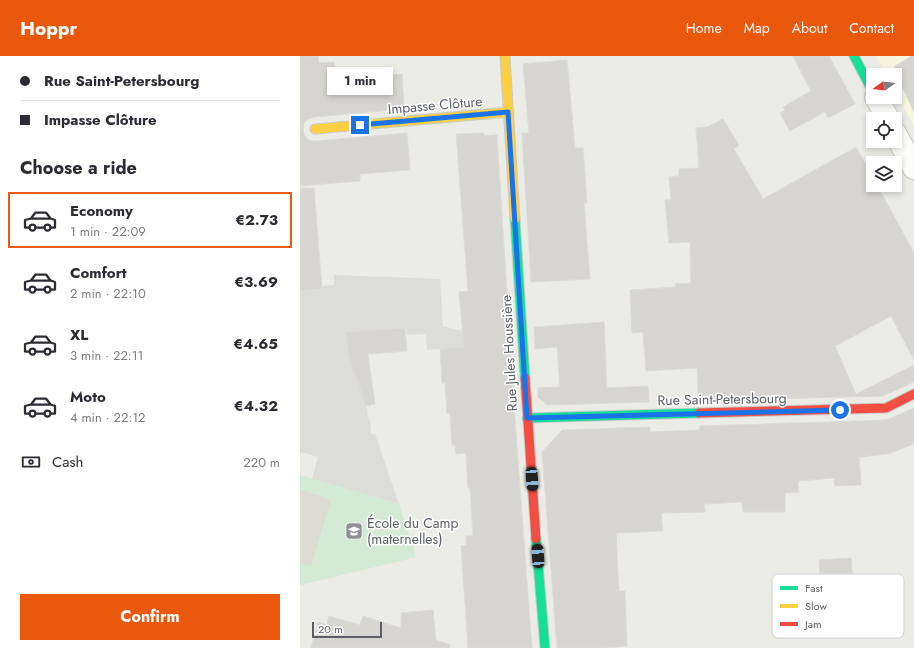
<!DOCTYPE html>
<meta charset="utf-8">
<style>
:root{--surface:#fff;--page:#f7f7f7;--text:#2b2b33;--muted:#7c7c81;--line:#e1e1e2;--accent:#ea580c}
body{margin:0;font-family:Jost,sans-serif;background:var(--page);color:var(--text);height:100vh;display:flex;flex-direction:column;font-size:15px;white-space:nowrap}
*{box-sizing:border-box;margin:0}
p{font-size:13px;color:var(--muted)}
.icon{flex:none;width:22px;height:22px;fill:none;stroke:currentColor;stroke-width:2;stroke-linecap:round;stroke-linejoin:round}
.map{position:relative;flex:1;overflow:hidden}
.side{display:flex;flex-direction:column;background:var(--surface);width:300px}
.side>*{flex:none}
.top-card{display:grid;align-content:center;height:88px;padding:0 20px;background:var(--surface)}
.needle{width:26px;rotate:256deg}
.fabs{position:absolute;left:566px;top:12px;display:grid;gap:8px}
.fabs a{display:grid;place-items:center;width:36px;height:36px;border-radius:0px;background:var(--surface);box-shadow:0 2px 6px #0003;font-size:20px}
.scale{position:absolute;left:12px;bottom:10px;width:70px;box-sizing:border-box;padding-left:4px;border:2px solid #5b5e65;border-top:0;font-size:11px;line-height:14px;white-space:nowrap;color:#5b5e65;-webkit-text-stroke:3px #fff;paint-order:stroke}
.end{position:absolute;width:18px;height:18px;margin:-9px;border:5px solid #1a73e8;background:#fff;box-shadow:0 0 0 2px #fff}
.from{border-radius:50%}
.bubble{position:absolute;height:28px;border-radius:0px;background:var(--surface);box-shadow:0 2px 6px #0003;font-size:13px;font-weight:700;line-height:28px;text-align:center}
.car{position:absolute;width:12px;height:24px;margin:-12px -6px;border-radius:5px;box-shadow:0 0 3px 1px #0007;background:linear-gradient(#222 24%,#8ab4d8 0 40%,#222 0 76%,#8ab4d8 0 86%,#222 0)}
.top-card b{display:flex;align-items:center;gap:14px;height:38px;font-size:15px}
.top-card b+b{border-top:1px solid var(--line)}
.top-card i{width:10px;height:10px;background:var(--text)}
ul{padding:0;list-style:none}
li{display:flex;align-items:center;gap:12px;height:56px;margin:0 8px 6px;padding:0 12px;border:2px solid transparent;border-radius:0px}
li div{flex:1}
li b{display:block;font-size:15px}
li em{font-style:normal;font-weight:700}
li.selected{border-color:var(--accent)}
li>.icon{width:36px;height:36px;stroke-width:1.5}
h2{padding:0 20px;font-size:18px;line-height:48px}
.pay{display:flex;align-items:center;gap:10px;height:44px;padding:0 20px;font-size:15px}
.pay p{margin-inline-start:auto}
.button{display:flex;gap:8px;margin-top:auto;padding:8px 20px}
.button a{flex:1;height:46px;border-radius:0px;background:var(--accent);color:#fff;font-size:16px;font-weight:700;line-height:46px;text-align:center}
header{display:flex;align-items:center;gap:24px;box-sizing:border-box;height:56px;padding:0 20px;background:var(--accent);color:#fff}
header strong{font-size:19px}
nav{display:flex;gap:22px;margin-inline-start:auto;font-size:14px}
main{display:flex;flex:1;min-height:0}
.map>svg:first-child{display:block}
.commercial{fill:#f6f5de}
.industrial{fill:#ddddd7}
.education{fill:#dddcd4}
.green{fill:#d3ead4}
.building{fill:#d6d5d1;stroke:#dcdbd5}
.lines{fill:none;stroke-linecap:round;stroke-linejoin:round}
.street-casing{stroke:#c9cac8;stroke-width:24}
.fast-casing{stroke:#c9cac9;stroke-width:11}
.slow-casing{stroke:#c9cac9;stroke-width:11}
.jam-casing{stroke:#c9cac9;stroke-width:11}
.street{stroke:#fcfcfb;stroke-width:22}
.fast{stroke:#16e098;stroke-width:9}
.slow{stroke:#ffcf43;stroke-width:9}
.jam{stroke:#f24e42;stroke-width:9}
.route{stroke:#1a73e8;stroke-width:5}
.labels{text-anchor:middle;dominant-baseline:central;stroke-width:3;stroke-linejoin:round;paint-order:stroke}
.street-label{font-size:14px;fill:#5b5e65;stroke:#fff}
.poi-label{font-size:14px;fill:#5b5e65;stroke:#fff;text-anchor:start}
.key{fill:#fff;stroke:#cecfd1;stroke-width:1}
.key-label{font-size:11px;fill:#5b5e65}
</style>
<header>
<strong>Hoppr</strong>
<nav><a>Home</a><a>Map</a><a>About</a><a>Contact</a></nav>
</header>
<main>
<section class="side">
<div class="top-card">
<b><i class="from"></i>Rue Saint-Petersbourg</b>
<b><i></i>Impasse Clôture</b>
</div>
<h2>Choose a ride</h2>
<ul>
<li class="selected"><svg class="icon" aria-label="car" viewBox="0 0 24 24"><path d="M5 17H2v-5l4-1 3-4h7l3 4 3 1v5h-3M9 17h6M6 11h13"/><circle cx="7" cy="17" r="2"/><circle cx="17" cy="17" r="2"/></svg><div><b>Economy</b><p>1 min · 22:09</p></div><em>€2.73</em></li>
<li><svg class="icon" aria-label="car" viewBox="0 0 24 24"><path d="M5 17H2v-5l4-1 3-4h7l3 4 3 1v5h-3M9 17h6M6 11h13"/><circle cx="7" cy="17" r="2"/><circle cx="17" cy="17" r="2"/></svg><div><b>Comfort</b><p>2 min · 22:10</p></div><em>€3.69</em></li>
<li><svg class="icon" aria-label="car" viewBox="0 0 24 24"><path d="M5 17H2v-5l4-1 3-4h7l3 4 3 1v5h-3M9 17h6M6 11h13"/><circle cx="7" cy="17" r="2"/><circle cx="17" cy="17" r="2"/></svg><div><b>XL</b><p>3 min · 22:11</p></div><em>€4.65</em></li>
<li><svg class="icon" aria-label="car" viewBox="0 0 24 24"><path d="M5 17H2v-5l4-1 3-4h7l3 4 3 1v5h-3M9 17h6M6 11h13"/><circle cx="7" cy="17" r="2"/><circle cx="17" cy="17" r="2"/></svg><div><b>Moto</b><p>4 min · 22:12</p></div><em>€4.32</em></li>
</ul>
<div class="pay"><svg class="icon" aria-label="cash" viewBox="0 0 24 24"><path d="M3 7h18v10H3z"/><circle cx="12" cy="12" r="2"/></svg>Cash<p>220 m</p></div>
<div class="button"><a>Confirm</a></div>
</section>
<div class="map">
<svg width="614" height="592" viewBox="0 0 614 592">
<rect width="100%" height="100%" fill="#ecece6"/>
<path class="commercial" d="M 576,0 L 614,0 L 614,70 L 595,35 L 595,19 L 586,19 Z"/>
<path class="industrial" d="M 34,219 L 140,223 L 143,270 L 173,278 L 211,276 L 212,289 L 127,294 L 126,278 L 107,279 L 106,272 L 46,276 L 48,299 L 67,351 L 68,363 L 70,364 L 71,378 L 75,378 L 99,448 L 12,423 L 18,401 L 0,396 L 0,235 L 22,233 L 22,230 L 34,229 Z"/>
<path class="education" d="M 0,420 L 116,501 L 0,529 Z"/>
<path class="green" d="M 0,419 L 99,448 L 116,501 L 0,529 L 0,507 L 11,510 L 31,444 L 0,433 Z"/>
<g class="building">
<path d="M 0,0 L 18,0 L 19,7 L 34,6 L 36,21 L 52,23 L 102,18 L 104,53 L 14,61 L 8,63 L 4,67 L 3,74 L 5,80 L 9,84 L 16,85 L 107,77 L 110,114 L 60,118 L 60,125 L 0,130 Z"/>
<path d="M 493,0 L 529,0 L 555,48 L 528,62 L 525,56 L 490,75 L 480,57 L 485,55 L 483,51 L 511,35 Z"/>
<path d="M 612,0 L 614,0 L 614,56 L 601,28 L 595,31 L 595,10 Z"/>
<path d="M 267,4 L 275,92 L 283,92 L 287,147 L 284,147 L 290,223 L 231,226 L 222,77 L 229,77 L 223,8 Z"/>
<path d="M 423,63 L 439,89 L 434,93 L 463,143 L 556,91 L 573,122 L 573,129 L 577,129 L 614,197 L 614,304 L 591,260 L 535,290 L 556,338 L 614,309 L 614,326 L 583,340 L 398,345 L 397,312 L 346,315 L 343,276 L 332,277 L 330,234 L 376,231 L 375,228 L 391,227 L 390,186 L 369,187 L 365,144 L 371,144 L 369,121 L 379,120 L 379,113 L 399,112 L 396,72 L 407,71 Z"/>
<path d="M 184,77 L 184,80 L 197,79 L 215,363 L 232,592 L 168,592 L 161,490 L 166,489 L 166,480 L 173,480 L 170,432 L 168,432 L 166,397 L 156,398 L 155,389 L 152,389 L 150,357 L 147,357 L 145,327 L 142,327 L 140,293 L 164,291 L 159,236 L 168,235 L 156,78 Z"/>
<path d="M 0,132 L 14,132 L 22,233 L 0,235 Z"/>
<path d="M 304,266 L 307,332 L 348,330 L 349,346 L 247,349 L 238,341 L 238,332 L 260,331 L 257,291 L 235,293 L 234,271 Z"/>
<path d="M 105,272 L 107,295 L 68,298 L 75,348 L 66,350 L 48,298 L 46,276 Z"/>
<path d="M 614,352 L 614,388 L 588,398 L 559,401 L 561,429 L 535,430 L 534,422 L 498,425 L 499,436 L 485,437 L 485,456 L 443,456 L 442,446 L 404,448 L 405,456 L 361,457 L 363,475 L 316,477 L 319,535 L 325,535 L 327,590 L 306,592 L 257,592 L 242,396 L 262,374 L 350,371 L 350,376 L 400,374 L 399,370 L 586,364 Z"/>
<path d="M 551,502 L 553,527 L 521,530 L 519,504 Z"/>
<path d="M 133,554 L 136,584 L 150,589 L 149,592 L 11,592 L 18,566 L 27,569 L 29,560 L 60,569 L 63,560 L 101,572 L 101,557 Z"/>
</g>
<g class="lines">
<defs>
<g id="street">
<path d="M 576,41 L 588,63"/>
<path d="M 595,77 L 614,112"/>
</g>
<g id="fast">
<path d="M 554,0 L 573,36"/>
<path d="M 215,163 L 225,322"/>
<path d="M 227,362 L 399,357"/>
<path d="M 236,483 L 245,592"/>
</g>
<g id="slow">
<path d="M 205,0 L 215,163"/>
<path d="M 15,73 L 209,56"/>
</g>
<g id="jam">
<path d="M 225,322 L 236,483"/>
<path d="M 399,357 L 586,352 L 614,338"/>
</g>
</defs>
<use href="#street" class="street-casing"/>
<use href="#fast" class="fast-casing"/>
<use href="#slow" class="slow-casing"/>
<use href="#jam" class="jam-casing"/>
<use href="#street" class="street"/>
<use href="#fast" class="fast"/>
<use href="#slow" class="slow"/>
<use href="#jam" class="jam"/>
</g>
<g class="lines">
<path class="route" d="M 60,69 L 208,56 L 227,362 L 540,354"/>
</g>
<defs>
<symbol id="school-square" viewBox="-11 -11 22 22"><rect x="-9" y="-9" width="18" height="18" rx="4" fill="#8e9092" stroke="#fff"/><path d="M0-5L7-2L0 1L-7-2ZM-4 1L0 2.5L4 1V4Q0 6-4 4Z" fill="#fff"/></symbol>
</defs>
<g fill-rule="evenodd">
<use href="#school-square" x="44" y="465" width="20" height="20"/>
</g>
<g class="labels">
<g class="street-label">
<text transform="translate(135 49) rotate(-5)">Impasse Clôture</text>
<text transform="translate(209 297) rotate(-93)">Rue Jules Houssière</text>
<text transform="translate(422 343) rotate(-1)">Rue Saint-Petersbourg</text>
</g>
<g class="poi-label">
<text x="67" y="467">École du Camp<tspan x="67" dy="16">(maternelles)</tspan></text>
</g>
</g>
<rect x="472" y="518" width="132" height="64" rx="6" class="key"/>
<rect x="480" y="530" width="18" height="4" fill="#16e098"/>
<rect x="480" y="548" width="18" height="4" fill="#ffcf43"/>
<rect x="480" y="566" width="18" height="4" fill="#f24e42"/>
<g class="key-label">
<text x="505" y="536">Fast</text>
<text x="505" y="554">Slow</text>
<text x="505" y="572">Jam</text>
</g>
</svg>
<div class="fabs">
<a><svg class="needle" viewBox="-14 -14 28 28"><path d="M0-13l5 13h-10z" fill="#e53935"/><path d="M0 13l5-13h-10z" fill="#7c7c81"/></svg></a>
<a><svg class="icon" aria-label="locate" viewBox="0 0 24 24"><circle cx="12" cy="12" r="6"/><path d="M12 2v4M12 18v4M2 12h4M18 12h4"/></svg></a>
<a><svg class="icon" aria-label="layers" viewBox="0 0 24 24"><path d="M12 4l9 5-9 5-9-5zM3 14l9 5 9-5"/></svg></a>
</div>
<div class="scale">20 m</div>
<i class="end from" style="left:540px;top:354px"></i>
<i class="end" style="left:60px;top:69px"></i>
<div class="bubble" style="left:27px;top:11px;width:66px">1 min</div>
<i class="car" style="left:232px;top:423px;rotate:176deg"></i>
<i class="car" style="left:238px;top:500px;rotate:356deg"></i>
</div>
</main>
